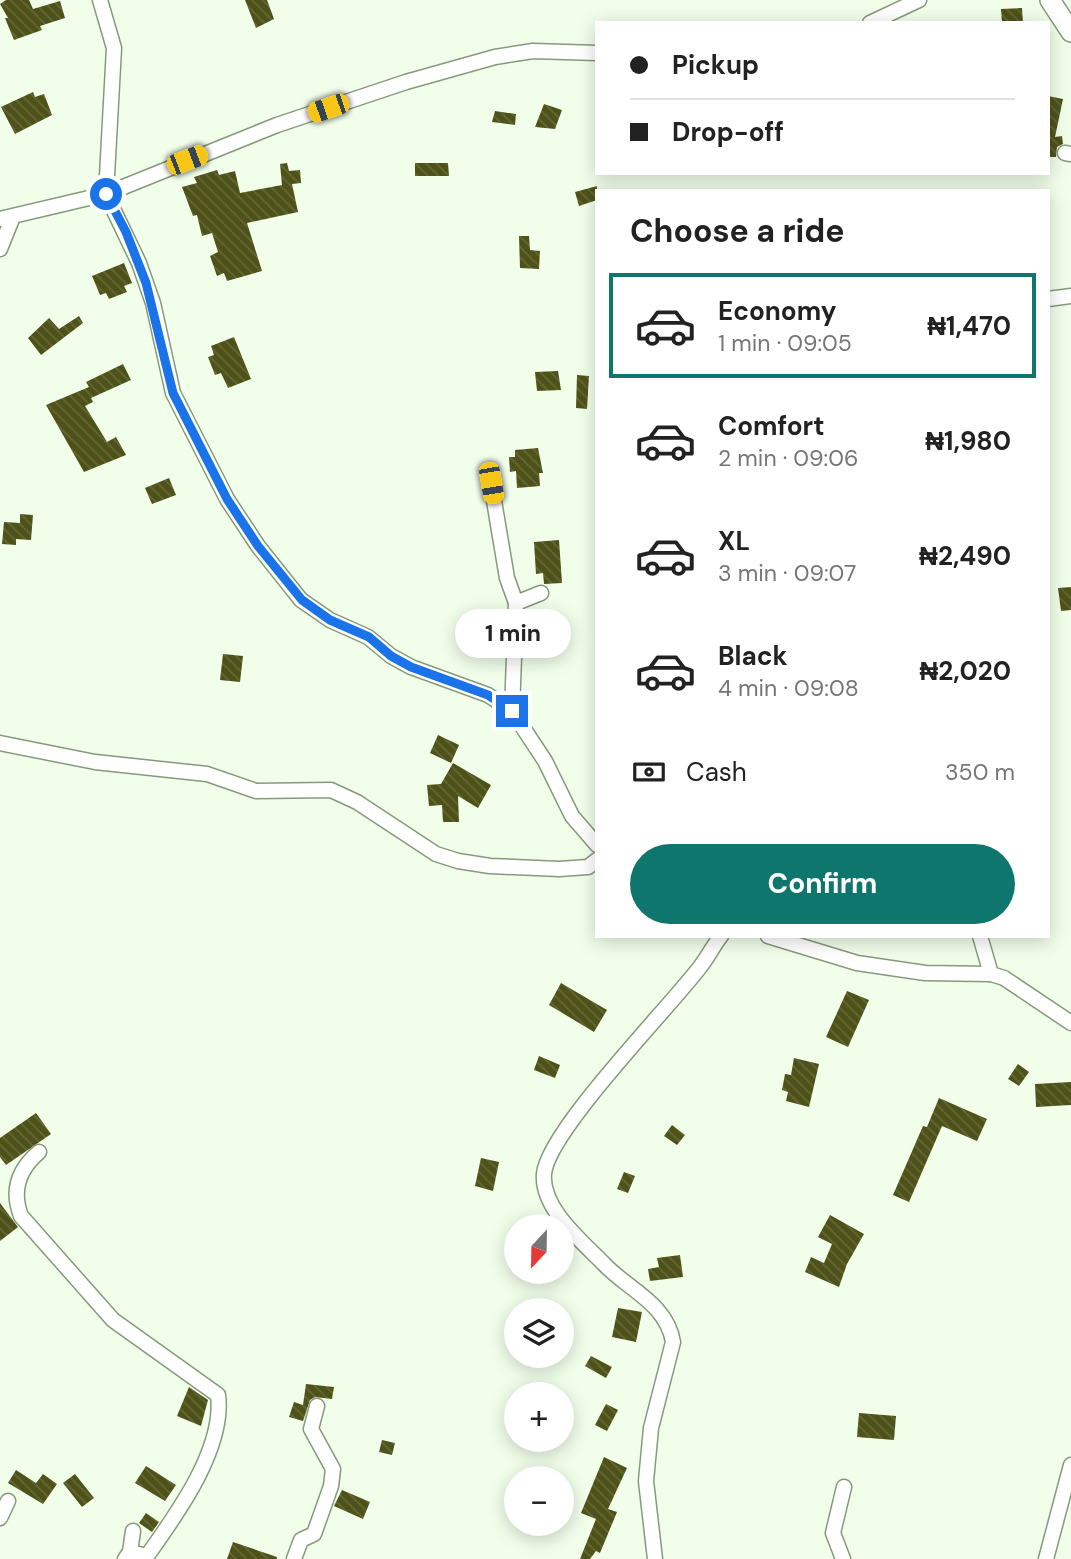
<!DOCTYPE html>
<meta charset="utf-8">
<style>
:root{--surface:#fff;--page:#f2f2f2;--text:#222;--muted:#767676;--line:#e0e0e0;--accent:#0f766e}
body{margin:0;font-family:"DM Sans",sans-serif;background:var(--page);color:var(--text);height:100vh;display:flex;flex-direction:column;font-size:26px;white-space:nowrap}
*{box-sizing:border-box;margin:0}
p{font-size:23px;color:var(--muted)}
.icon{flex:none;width:38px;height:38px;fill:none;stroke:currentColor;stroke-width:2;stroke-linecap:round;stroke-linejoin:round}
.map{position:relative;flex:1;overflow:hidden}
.panel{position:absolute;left:595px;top:189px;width:455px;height:749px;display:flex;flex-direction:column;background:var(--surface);border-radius:0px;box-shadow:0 4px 18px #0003}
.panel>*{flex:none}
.guide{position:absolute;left:595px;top:21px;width:455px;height:154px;border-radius:0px;box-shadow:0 4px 18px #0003;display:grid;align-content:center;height:154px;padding:0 35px;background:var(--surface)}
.needle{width:46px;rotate:202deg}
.controls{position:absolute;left:504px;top:1214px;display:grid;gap:14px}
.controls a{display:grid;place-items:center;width:70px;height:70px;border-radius:50%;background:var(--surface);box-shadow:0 4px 18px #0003;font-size:35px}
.end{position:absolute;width:32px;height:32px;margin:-16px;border:9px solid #1a73e8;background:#fff;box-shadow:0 0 0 4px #fff}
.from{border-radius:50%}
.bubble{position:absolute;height:49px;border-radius:24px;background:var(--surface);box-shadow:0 4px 18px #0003;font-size:23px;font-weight:700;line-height:49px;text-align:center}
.car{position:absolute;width:21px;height:42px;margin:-21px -10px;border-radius:9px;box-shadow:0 0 5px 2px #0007;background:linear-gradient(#f5c518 24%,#345 0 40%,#f5c518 0 76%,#345 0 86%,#f5c518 0)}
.guide b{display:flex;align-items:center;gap:24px;height:66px;font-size:26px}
.guide b+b{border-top:2px solid var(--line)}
.guide i{width:18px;height:18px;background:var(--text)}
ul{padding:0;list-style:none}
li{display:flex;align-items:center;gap:21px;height:105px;margin:0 14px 10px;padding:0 21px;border:4px solid transparent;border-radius:0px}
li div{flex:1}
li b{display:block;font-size:26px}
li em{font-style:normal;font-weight:700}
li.active{border-color:var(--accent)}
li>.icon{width:63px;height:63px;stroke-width:1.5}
h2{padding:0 35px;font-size:32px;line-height:84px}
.pay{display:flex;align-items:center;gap:18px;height:77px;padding:0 35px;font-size:26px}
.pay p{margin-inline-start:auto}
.primary-button{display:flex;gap:14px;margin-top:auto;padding:14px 35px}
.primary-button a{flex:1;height:80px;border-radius:42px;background:var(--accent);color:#fff;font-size:28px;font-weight:700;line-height:80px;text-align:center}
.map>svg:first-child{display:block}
.building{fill:url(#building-back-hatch)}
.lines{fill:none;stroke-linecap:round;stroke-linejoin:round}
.street-casing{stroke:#869a7b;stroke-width:17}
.secondary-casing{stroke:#869a7b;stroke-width:22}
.street{stroke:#fff;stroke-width:14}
.secondary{stroke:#fff;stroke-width:19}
.route{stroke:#1a73e8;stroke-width:9}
</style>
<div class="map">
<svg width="1071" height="1559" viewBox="0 0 1071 1559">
<defs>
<pattern id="building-back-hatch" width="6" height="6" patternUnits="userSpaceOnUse" patternTransform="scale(1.75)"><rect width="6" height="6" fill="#4e5218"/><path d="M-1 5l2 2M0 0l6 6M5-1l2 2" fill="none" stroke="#646738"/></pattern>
</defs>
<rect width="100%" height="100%" fill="#f1feea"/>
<g class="building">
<path d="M 6,0 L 29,0 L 33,9 L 60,1 L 65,18 L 40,26 L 42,30 L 14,40 L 5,18 L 8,18 L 0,4 Z"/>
<path d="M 245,0 L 267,0 L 274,19 L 256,28 Z"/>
<path d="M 1022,8 L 1023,23 L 1002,23 L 1001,9 Z"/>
<path d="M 33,92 L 35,97 L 44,94 L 52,115 L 15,134 L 1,107 Z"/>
<path d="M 1048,96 L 1063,99 L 1055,137 L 1062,136 L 1063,144 L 1057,147 L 1056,157 L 1048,157 Z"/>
<path d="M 544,104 L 562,110 L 555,129 L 535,127 Z"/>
<path d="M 495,111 L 516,114 L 515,125 L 492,122 Z"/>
<path d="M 287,163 L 289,171 L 300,170 L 301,183 L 292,184 L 298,212 L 247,223 L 262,271 L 227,281 L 224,273 L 217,276 L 210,256 L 218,252 L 212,233 L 202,236 L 197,215 L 193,216 L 182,187 L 197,183 L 194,177 L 217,170 L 219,175 L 235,171 L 240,193 L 282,185 L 280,164 Z"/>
<path d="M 415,163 L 448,163 L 449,176 L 415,176 Z"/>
<path d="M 597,186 L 597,200 L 579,206 L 575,192 Z"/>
<path d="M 519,236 L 529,236 L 530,250 L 540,251 L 539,269 L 520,268 Z"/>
<path d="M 124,263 L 132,283 L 124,286 L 127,292 L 109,299 L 106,293 L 100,295 L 92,276 Z"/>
<path d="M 79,316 L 83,323 L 41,355 L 28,338 L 49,318 L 59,329 Z"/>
<path d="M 234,337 L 251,379 L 228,388 L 221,373 L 215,375 L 208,357 L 214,355 L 211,346 Z"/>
<path d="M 123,364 L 131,380 L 91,398 L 93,402 L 85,406 L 107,442 L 116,437 L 126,455 L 84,472 L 46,405 L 89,387 L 86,382 Z"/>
<path d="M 558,371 L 561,390 L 537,391 L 535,372 Z"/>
<path d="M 577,375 L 589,376 L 587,409 L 576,408 Z"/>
<path d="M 538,448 L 543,473 L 539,473 L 540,486 L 517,488 L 516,471 L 510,472 L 509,457 L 515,457 L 515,450 Z"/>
<path d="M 169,478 L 176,495 L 152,504 L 145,488 Z"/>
<path d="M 20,514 L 33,515 L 31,540 L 16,539 L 16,545 L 2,544 L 4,522 L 20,523 Z"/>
<path d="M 559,540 L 562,583 L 544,584 L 543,573 L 536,574 L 534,542 Z"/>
<path d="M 1071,587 L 1071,610 L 1061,611 L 1058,588 Z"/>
<path d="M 223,654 L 243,656 L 240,682 L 220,680 Z"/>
<path d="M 438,735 L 459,745 L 451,763 L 430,753 Z"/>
<path d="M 453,763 L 491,785 L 478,808 L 458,796 L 459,822 L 443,822 L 442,805 L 429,806 L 427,785 L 441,784 Z"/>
<path d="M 561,983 L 607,1010 L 594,1032 L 549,1005 Z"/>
<path d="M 847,991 L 869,1000 L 848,1047 L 826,1037 Z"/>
<path d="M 539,1056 L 560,1065 L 555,1078 L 534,1070 Z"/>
<path d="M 794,1058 L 819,1064 L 809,1107 L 786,1101 L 788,1092 L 782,1090 L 785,1074 L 791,1075 Z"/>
<path d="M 1018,1064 L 1029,1072 L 1019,1086 L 1008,1079 Z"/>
<path d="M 1071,1082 L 1071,1105 L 1036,1107 L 1035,1084 Z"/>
<path d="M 939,1098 L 987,1119 L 977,1141 L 942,1126 L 909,1202 L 893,1195 L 923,1126 L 927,1127 Z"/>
<path d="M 36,1113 L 51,1134 L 6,1165 L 0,1157 L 0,1138 Z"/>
<path d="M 672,1125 L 685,1135 L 677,1145 L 664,1136 Z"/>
<path d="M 481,1158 L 499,1162 L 493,1191 L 475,1186 Z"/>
<path d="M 624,1172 L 635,1176 L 628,1193 L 617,1189 Z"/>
<path d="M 0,1203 L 18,1227 L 0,1241 Z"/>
<path d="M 830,1215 L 864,1234 L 847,1264 L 839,1287 L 805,1272 L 811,1257 L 824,1263 L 832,1244 L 818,1237 Z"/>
<path d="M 680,1255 L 683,1277 L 650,1281 L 648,1269 L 659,1267 L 657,1258 Z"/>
<path d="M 618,1308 L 642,1312 L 636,1342 L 612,1337 Z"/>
<path d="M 591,1356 L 612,1367 L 606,1378 L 585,1366 Z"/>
<path d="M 306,1384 L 334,1387 L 332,1399 L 315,1397 L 310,1400 L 303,1421 L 289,1417 L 294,1402 L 303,1405 Z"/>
<path d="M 189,1387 L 208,1400 L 201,1426 L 177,1416 Z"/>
<path d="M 606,1404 L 618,1410 L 607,1431 L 595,1425 Z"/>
<path d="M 859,1413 L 896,1416 L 894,1440 L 857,1437 Z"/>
<path d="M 382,1440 L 395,1443 L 392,1455 L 379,1452 Z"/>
<path d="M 604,1457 L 627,1468 L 608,1509 L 617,1512 L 600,1553 L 596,1551 L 590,1559 L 580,1559 L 596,1519 L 581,1513 Z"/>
<path d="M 146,1466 L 176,1485 L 165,1501 L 135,1483 Z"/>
<path d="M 16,1470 L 36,1483 L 43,1474 L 57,1484 L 43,1504 L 8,1483 Z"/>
<path d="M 75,1474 L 94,1498 L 82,1507 L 63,1483 Z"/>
<path d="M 342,1490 L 370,1502 L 363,1519 L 334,1506 Z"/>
<path d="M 146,1513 L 159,1522 L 152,1532 L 139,1523 Z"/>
<path d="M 233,1542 L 277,1557 L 277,1559 L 227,1559 Z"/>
</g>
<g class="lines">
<defs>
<g id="street">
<path d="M 100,0 L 114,48 L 106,194 L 139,263 L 153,303 L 173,393 L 227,499 L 258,546 L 301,600 L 330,620 L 368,637 L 391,656 L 411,667 L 488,695 L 512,711 L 545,761 L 572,816 L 597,845"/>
<path d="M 870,23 L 919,0"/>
<path d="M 1065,153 L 1071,154"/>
<path d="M 0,219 L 106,194 L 277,125 L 406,82 L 495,57 L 533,51 L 597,53"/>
<path d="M 0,249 L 12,219"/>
<path d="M 1048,299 L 1071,296"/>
<path d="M 491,483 L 507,578 L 516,603 L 512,711"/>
<path d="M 516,603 L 541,593"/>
<path d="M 0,743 L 95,762 L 207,774 L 256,791 L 331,790 L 357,802 L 436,854 L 458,861 L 490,866 L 559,869 L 588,867 L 597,860"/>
<path d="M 768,936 L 857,963 L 925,973 L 991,974 L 1004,978 L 1071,1023"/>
<path d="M 980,936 L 991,974"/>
<path d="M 39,1152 C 19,1169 11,1190 21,1216 L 113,1320 L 218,1395 C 225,1448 177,1514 147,1556 L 130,1552 L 125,1559"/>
<path d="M 0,1518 L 8,1501"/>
<path d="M 130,1552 L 133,1531"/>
<path d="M 294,1559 L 301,1540 L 314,1534 L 331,1486 L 333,1469 L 311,1429 L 317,1406"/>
<path d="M 655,1559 L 646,1481 L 651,1428 L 673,1342 C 667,1304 629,1290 605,1265 C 583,1242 541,1209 544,1174 C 547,1132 670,1007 700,967 C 708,957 713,946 721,936"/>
<path d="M 843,1559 L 833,1533 L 844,1487"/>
<path d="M 1046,1559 L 1071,1465"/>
</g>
<path id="secondary" d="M 1050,0 L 1071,32"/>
</defs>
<use href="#street" class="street-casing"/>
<use href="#secondary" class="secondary-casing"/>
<use href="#street" class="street"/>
<use href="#secondary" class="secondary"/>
</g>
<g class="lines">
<path class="route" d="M 106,194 L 126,232 L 146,283 L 173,393 L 227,499 L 258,546 L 302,600 L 330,620 L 369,637 L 391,656 L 411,667 L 488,695 L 512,711"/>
</g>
</svg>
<div class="controls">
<a><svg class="needle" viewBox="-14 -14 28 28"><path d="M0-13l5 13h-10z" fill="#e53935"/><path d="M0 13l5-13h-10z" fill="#767676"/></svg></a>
<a><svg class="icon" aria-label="layers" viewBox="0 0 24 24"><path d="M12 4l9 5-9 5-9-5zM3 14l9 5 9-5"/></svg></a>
<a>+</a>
<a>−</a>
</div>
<i class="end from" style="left:106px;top:194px"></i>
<i class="end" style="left:512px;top:711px"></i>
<div class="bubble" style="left:455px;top:609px;width:116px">1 min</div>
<i class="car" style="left:328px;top:108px;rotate:251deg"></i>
<i class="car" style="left:187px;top:160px;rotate:69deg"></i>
<i class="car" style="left:491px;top:483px;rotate:170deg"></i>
<div class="guide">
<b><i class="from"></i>Pickup</b>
<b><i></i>Drop-off</b>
</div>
<section class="panel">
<h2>Choose a ride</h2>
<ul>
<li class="active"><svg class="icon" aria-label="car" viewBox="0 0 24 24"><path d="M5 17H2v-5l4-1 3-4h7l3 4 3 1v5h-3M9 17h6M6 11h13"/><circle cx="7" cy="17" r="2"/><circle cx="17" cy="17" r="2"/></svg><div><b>Economy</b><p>1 min · 09:05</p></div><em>₦1,470</em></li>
<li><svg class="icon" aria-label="car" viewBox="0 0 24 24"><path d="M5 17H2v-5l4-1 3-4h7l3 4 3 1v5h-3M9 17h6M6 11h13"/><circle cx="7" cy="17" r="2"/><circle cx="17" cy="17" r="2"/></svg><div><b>Comfort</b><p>2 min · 09:06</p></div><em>₦1,980</em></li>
<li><svg class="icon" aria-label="car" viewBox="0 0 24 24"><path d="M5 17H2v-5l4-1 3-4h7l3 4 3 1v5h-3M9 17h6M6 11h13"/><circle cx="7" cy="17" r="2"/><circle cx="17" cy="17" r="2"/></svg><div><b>XL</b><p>3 min · 09:07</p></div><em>₦2,490</em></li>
<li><svg class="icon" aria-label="car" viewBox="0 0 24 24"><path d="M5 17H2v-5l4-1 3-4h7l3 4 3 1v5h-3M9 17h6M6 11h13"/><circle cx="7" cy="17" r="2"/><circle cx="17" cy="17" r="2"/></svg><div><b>Black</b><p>4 min · 09:08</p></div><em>₦2,020</em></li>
</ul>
<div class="pay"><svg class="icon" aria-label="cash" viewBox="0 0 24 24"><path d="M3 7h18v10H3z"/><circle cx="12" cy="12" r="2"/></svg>Cash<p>350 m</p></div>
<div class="primary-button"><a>Confirm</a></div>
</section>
</div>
